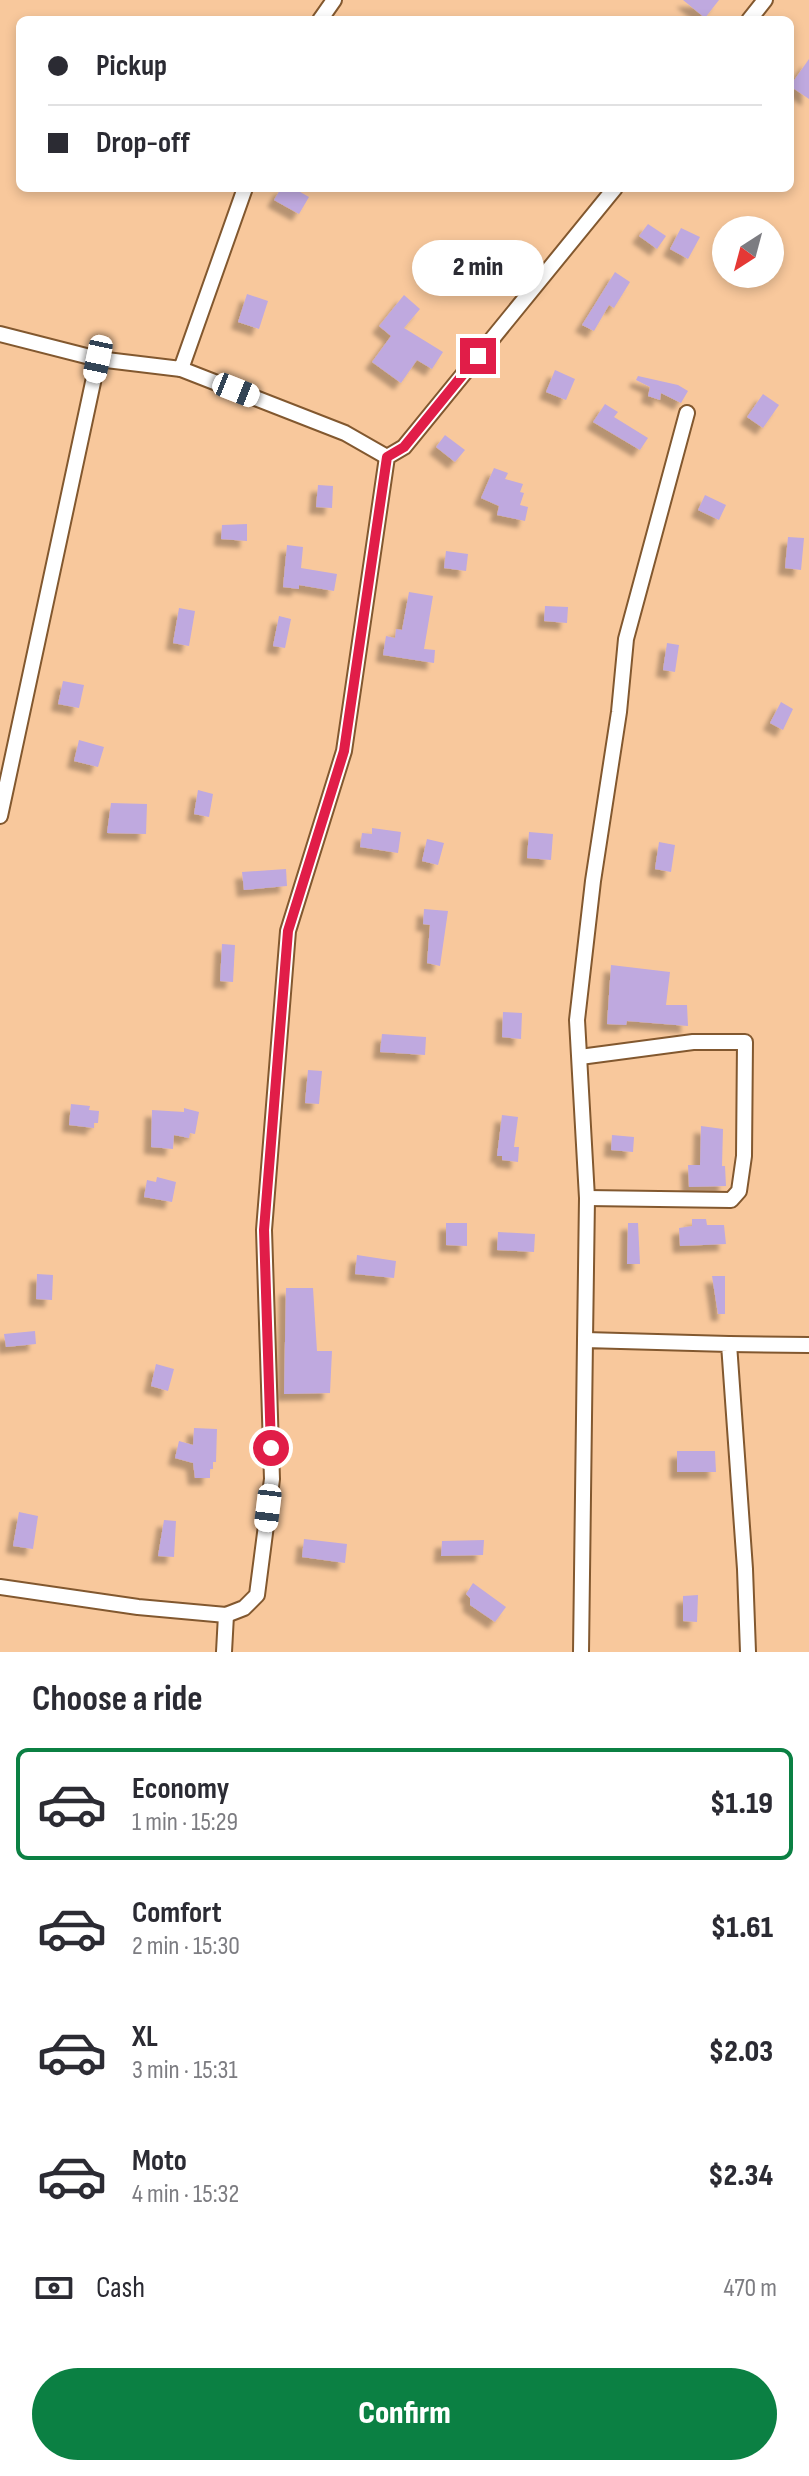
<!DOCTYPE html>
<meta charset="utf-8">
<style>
:root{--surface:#fff;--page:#f2f2f3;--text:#2b2b33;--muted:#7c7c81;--line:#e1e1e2;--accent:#0b8043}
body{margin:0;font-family:"Sofia Sans Condensed",sans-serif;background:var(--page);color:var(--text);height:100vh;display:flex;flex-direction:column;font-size:30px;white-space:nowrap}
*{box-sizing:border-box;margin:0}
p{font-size:26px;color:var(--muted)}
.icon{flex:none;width:44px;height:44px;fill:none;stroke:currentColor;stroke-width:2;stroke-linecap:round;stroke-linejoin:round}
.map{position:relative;height:1652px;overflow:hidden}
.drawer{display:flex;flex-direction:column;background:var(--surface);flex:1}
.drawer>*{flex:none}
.guide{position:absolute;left:16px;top:16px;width:778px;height:176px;border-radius:12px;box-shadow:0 4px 12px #0003;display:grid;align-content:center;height:176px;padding:0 32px;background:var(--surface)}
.needle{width:52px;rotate:216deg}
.buttons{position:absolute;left:712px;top:216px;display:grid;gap:16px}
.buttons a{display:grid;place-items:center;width:72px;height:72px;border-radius:50%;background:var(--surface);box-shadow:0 4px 12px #0003;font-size:40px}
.end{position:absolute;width:36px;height:36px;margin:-18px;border:10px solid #e11d48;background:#fff;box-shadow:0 0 0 4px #fff}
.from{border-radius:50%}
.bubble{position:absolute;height:56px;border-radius:28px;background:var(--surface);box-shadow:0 4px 12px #0003;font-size:26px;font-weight:800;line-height:56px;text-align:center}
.car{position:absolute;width:24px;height:48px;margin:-24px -12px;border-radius:10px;box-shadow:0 0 6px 2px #0007;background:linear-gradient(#fff 24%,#345 0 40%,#fff 0 76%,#345 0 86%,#fff 0)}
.guide b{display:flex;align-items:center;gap:28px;height:76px;font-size:30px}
.guide b+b{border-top:2px solid var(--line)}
.guide i{width:20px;height:20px;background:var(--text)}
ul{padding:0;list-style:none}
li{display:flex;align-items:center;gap:24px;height:112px;margin:0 16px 12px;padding:0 16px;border:4px solid transparent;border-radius:12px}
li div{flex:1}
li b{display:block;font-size:30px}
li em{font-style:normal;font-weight:800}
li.active{border-color:var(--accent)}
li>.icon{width:72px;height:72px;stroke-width:1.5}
h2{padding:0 32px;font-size:36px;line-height:96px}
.pay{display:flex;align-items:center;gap:20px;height:88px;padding:0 32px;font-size:30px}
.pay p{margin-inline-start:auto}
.cta{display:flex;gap:16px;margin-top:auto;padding:16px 32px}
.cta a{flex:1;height:92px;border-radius:48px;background:var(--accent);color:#fff;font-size:32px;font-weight:800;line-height:92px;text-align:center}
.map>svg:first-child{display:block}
.building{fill:#bfa9df;filter:url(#shadow)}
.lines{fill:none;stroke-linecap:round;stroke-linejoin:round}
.street-casing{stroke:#82582f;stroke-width:18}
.street{stroke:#fff;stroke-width:14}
.route{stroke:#e11d48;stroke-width:10}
</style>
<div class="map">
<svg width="809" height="1652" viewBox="0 0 809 1652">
<defs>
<filter id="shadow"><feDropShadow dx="-7" dy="7" stdDeviation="2" flood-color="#0004"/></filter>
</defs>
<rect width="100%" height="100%" fill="#f8c89c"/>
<g class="building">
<path d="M 683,0 L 719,0 L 705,18 Z"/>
<path d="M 809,59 L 809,99 L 790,86 Z"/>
<path d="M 281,188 L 293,188 L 309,197 L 299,214 L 274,200 Z"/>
<path d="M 648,224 L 666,236 L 657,249 L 639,236 Z"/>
<path d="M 681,228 L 700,237 L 688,259 L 670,249 Z"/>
<path d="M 444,246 L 464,270 L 478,251 L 488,259 L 469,283 L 433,256 Z"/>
<path d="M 615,272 L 630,282 L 614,308 L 609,305 L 594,331 L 582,325 Z"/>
<path d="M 247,294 L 268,301 L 259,329 L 238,322 Z"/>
<path d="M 404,295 L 420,309 L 404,328 L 443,352 L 432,369 L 417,360 L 401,383 L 372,362 L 391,336 L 379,326 Z"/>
<path d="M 555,370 L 575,379 L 566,400 L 546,392 Z"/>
<path d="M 638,376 L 678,385 L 688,391 L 681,403 L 661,393 L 660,400 L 648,396 L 650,387 L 636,380 Z"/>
<path d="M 763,394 L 779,405 L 763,428 L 747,417 Z"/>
<path d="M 605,404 L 618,412 L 614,417 L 648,438 L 640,450 L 593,422 Z"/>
<path d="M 445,435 L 465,450 L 455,462 L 436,447 Z"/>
<path d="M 494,468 L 508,473 L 505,479 L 523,484 L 520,492 L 524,493 L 520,505 L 528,507 L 525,521 L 497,515 L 499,506 L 481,498 Z"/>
<path d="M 318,485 L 333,486 L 332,508 L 316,507 Z"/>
<path d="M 705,495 L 726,505 L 719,520 L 698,510 Z"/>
<path d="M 247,524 L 247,541 L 221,539 L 222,525 Z"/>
<path d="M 788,537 L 804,538 L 801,570 L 785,568 Z"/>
<path d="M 287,545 L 303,547 L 301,568 L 337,574 L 334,591 L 299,585 L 299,589 L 283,587 Z"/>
<path d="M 446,551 L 468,554 L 466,571 L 444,568 Z"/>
<path d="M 409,592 L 433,596 L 424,649 L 435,650 L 434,663 L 383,655 L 386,636 L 395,638 L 396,629 L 402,630 Z"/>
<path d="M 545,606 L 568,607 L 567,623 L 544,621 Z"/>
<path d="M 179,608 L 195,611 L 189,646 L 173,643 Z"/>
<path d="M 279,616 L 291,619 L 285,648 L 273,646 Z"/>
<path d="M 667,643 L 679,645 L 675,672 L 663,670 Z"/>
<path d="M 63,681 L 84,685 L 79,708 L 58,704 Z"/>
<path d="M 781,702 L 793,709 L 783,730 L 770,723 Z"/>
<path d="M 79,740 L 104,747 L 98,767 L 74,761 Z"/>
<path d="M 198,790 L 213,794 L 209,817 L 194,814 Z"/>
<path d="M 111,803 L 147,804 L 146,834 L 107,833 Z"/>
<path d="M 372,828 L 401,832 L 398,853 L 360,847 L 362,833 L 372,834 Z"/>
<path d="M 529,832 L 553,834 L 551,860 L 527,858 Z"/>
<path d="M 427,839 L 444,843 L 438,865 L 422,861 Z"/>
<path d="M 659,842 L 675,845 L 671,872 L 655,869 Z"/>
<path d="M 286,869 L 287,886 L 244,890 L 242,872 Z"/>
<path d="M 424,909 L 448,911 L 440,966 L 427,963 L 430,925 L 423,924 Z"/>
<path d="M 222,944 L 235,945 L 233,982 L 220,981 Z"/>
<path d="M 611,965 L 670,972 L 666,1005 L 687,1005 L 688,1026 L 627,1021 L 626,1025 L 607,1024 Z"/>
<path d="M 503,1012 L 522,1013 L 521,1039 L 502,1037 Z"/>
<path d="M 382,1034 L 426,1037 L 425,1055 L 380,1052 Z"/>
<path d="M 308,1070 L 322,1071 L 319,1104 L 305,1103 Z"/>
<path d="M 71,1104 L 90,1106 L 89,1110 L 99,1111 L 98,1123 L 94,1123 L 94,1128 L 69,1125 Z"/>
<path d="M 184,1108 L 199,1112 L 195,1134 L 190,1133 L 189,1138 L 174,1135 L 173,1149 L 151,1147 L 152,1110 L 184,1112 Z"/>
<path d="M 502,1115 L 518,1117 L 514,1147 L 519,1147 L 518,1162 L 502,1160 L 502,1156 L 497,1156 Z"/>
<path d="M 701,1126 L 723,1129 L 722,1166 L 725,1166 L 726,1186 L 689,1187 L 688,1165 L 700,1165 Z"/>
<path d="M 612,1135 L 634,1137 L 633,1152 L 611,1150 Z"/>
<path d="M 157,1177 L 176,1182 L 172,1202 L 144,1197 L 147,1180 L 156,1182 Z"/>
<path d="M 692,1219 L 706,1219 L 707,1225 L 724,1225 L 726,1244 L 680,1246 L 679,1228 L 692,1226 Z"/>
<path d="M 446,1223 L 467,1223 L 467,1246 L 446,1245 Z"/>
<path d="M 628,1223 L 638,1223 L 640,1264 L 627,1264 Z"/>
<path d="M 498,1232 L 535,1234 L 534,1252 L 497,1250 Z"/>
<path d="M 357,1255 L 396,1261 L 394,1278 L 355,1274 Z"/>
<path d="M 37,1274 L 53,1275 L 52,1300 L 36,1299 Z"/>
<path d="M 712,1276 L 725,1276 L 725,1314 L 718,1314 Z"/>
<path d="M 286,1288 L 313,1288 L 317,1351 L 332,1351 L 330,1393 L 284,1394 Z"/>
<path d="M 35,1331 L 36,1344 L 6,1347 L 4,1334 Z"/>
<path d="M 156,1364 L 174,1369 L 168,1391 L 151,1386 Z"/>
<path d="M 194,1428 L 217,1429 L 216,1462 L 213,1462 L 213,1469 L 210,1469 L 210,1478 L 195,1478 L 193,1463 L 175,1458 L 179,1441 L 193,1445 Z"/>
<path d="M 677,1451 L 715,1451 L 716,1472 L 677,1472 Z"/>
<path d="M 19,1512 L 38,1516 L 33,1549 L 13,1546 Z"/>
<path d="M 164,1520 L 176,1521 L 174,1557 L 158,1556 Z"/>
<path d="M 304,1539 L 347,1544 L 345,1563 L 302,1557 Z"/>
<path d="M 484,1540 L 483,1555 L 441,1556 L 442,1541 Z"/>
<path d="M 473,1583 L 506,1607 L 495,1622 L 470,1605 L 470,1598 L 466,1594 Z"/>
<path d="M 698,1595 L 697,1622 L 683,1621 L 683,1596 Z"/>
</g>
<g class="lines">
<defs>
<g id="street">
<path d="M 320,20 L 334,0"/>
<path d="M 749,20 L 765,0"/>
<path d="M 0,334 L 98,359 L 181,369 L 245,188"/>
<path d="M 181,369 L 345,433 L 387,457"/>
<path d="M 0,816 L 98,359"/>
<path d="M 580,1057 L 693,1042 L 745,1042 L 744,1156 L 739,1191 L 731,1200 L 587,1198"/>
<path d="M 585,1340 L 587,1198 L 577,1020 L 593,881 L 619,712 L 626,639 L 687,413"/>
<path d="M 729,1344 L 809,1345"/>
<path d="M 0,1587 L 138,1607 L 226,1615 L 244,1608 L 257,1595 L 272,1479 L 264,1230 L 288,931 L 344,751 L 387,457 L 404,447 L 615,188"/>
<path d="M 224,1652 L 226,1615"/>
<path d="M 581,1652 L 585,1340 L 729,1344 L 745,1569 L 748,1652"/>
</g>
</defs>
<use href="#street" class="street-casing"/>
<use href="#street" class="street"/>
</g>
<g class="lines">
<path class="route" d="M 271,1448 L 264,1230 L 288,931 L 344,751 L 387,457 L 404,447 L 478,356"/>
</g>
</svg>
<div class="buttons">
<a><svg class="needle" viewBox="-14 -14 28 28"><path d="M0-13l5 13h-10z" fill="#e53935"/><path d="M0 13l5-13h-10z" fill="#7c7c81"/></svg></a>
</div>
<i class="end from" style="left:271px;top:1448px"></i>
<i class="end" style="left:478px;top:356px"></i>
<div class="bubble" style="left:412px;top:240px;width:132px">2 min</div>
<i class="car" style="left:98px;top:359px;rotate:192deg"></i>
<i class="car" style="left:236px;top:390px;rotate:112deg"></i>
<i class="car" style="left:268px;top:1508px;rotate:187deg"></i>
<div class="guide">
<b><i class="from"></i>Pickup</b>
<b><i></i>Drop-off</b>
</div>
</div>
<section class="drawer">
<h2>Choose a ride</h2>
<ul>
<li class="active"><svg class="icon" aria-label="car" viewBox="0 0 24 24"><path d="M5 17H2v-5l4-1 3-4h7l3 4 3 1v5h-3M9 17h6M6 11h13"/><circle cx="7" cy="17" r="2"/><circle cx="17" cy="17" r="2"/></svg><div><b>Economy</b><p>1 min · 15:29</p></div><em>$1.19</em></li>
<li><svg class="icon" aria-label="car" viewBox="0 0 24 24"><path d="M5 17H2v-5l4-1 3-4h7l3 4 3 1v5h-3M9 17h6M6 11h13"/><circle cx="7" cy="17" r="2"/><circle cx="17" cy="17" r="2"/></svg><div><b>Comfort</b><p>2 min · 15:30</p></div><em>$1.61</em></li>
<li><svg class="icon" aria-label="car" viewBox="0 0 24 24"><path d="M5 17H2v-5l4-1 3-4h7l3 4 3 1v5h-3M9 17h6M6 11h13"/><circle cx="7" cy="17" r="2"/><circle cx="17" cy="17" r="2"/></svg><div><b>XL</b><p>3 min · 15:31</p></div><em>$2.03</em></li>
<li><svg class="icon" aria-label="car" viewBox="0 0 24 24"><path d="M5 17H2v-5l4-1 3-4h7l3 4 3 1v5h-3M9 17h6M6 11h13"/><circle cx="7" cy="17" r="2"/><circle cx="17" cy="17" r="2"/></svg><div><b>Moto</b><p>4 min · 15:32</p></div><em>$2.34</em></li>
</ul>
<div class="pay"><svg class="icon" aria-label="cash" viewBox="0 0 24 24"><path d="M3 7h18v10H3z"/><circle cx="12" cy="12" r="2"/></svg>Cash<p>470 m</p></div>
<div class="cta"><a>Confirm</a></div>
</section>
